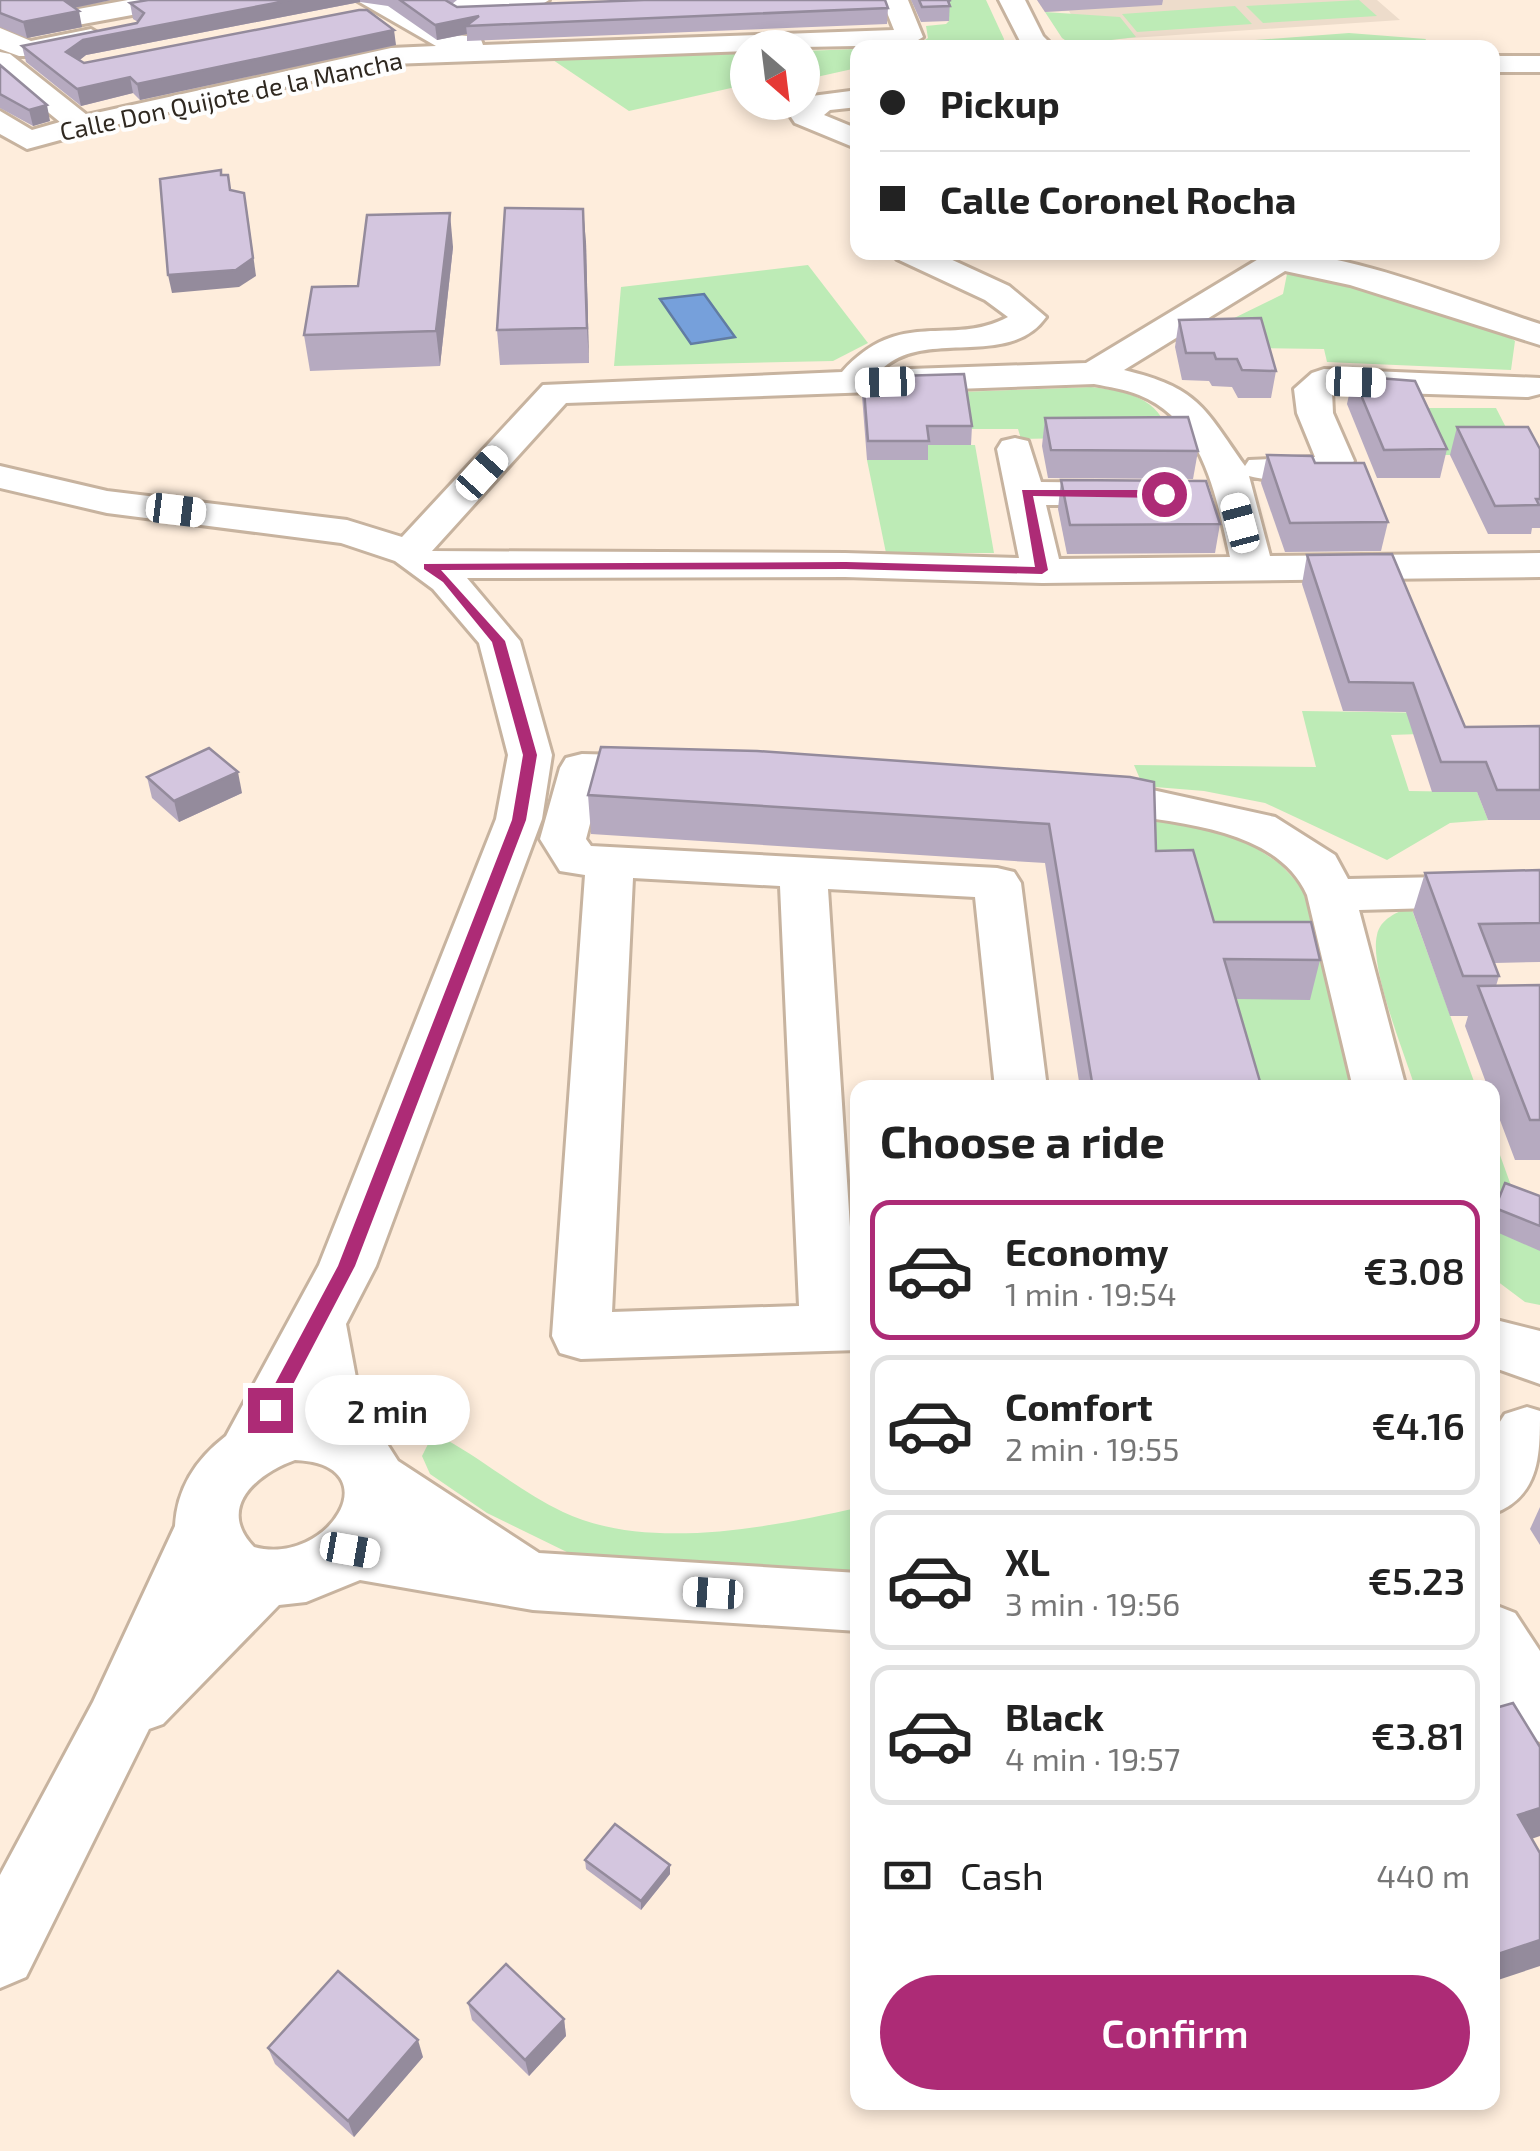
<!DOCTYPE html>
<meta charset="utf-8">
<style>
:root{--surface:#fff;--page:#f6f6f6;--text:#222;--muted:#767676;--line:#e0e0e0;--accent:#ad2b76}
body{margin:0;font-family:"Exo 2",sans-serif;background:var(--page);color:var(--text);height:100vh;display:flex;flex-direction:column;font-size:38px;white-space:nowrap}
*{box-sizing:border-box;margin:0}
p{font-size:32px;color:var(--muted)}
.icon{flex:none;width:55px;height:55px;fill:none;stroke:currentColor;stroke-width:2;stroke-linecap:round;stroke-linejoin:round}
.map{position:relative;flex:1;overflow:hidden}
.details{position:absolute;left:850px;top:1080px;width:650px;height:1030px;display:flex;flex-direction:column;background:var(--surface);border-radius:20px;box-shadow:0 5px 15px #0003}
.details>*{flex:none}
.hud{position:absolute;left:850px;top:40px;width:650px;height:220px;border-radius:20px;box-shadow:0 5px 15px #0003;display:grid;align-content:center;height:220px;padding:0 30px;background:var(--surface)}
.needle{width:65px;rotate:152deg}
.buttons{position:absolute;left:730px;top:30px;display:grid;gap:20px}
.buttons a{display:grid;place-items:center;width:90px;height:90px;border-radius:50%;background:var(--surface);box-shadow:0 5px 15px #0003;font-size:50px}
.end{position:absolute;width:45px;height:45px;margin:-22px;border:12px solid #ad2b76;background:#fff;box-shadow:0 0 0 5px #fff}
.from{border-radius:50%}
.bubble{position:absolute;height:70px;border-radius:35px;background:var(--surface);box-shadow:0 5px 15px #0003;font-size:32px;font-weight:600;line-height:70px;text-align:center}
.car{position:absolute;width:30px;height:60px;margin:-30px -15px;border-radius:12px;box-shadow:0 0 8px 2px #0007;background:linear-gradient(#fff 24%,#345 0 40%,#fff 0 76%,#345 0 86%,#fff 0)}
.hud b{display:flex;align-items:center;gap:35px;height:95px;font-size:38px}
.hud b+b{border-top:2px solid var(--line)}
.hud i{width:25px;height:25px;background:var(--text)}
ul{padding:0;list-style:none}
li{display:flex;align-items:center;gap:30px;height:140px;margin:0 20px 15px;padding:0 10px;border:5px solid var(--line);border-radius:20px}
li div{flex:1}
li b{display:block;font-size:38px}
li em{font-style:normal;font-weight:600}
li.current{border-color:var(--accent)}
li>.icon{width:90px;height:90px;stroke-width:1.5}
h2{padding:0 30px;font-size:45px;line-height:120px}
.pay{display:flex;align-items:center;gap:25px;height:110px;padding:0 30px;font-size:38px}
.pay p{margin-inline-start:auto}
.button{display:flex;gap:20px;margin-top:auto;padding:20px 30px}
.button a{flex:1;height:115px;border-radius:60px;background:var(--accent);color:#fff;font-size:40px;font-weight:600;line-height:115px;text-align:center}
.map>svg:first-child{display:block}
.education{fill:#eddccb}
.green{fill:#bdebb6}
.water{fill:#76a0db;stroke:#617ca3;stroke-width:2.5}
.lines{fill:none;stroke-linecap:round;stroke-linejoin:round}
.minor-casing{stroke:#c7b39f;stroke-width:6}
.minor{fill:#fff;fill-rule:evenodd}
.wall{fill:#b6aac0}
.shaded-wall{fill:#948b9c}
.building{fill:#d4c6df;stroke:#948b9c;stroke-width:2.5}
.route{fill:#ad2b76}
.labels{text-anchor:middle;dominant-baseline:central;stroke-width:8;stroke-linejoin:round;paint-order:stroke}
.far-street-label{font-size:25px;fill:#2f2820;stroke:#fefefe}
</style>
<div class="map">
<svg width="1540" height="2151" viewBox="0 0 1540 2151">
<rect width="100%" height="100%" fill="#feeddc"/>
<path class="education" d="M 1037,0 L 1377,0 L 1400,20 L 1087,41 L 1069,11 L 1045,12 Z"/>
<g class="green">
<path d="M 939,0 L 986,0 L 1004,39 L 1003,45 L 890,48 L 917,45 L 928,38 L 926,26 L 946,24 L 949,21 Z"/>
<path d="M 1359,0 L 1377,16 L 1263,23 L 1246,6 Z"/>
<path d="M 1235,6 L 1252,24 L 1137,32 L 1122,14 Z"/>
<path d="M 1045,12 L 1120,17 L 1136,37 L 1103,41 L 1215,43 L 1349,33 L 1426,39 L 1421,48 L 1075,47 L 1062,38 Z"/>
<path d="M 857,49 L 857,68 L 803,80 L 803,51 Z"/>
<path d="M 747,53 L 747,90 L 740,86 L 629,111 L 550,58 Z"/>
<path d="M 808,265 L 868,343 L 833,361 L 614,366 L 621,287 Z"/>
<path d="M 1287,274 C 1359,286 1455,297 1515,341 L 1511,370 L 1327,362 L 1324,349 L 1175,347 L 1283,294 Z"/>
<path d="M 1091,387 C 1126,391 1160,397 1169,436 L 1021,439 L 1018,429 L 968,429 L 962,392 Z"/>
<path d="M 1409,408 L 1496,408 L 1520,455 L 1430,455 Z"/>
<path d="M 926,445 L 975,445 L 994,553 L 886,553 L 867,460 L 927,460 Z"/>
<path d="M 1302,711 L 1439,713 L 1448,733 L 1391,735 L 1409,791 L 1477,792 L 1488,820 L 1450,823 L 1387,860 L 1265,803 L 1204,791 L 1143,786 L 1134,765 L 1316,767 Z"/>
<path d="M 1147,815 L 1242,839 L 1279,863 L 1320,906 L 1358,1087 L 1241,1087 L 1149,870 Z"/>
<path d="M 1411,907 L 1476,1087 L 1415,1087 C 1404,1052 1369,967 1377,935 C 1380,919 1397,912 1411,907 Z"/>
<path d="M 1492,1133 L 1530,1238 L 1540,1251 L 1540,1305 L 1525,1302 L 1493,1278 Z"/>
<path d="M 445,1439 C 485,1461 521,1492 563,1512 C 647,1552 770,1527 857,1508 L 857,1588 L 575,1556 L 487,1513 L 430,1474 L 422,1456 L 428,1444 Z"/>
</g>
<path class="water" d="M 704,294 L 735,337 L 691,344 L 660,299 Z"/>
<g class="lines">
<defs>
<g id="minor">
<path d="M 128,0 L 183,0 L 170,8 L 45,31 L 32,23 L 45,15 Z"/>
<path d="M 356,0 L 388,0 L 455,35 L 480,37 L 483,45 L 894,30 L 882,0 L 908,0 L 923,37 L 910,45 L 748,48 L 748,51 L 391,64 L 141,118 L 27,149 L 0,134 L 0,111 L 32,130 L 60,122 L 0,73 L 0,52 L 10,54 L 87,115 L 391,48 L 436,46 Z"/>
<path d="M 430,0 L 549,0 L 536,8 L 443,12 L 434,9 Z"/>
<path d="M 999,0 L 1025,0 L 1043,36 L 1055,48 L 1023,47 Z"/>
<path d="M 0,28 L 31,41 L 91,29 L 104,37 L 100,43 L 43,56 L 19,56 L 0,49 Z"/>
<rect x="1492" y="56" width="48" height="16"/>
<path d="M 858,90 L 858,107 L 830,110 L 824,115 L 858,129 L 858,149 L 795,123 L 791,117 L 812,96 Z"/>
<path d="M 892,252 L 935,252 L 1009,286 L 1046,317 C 1009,370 924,327 881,370 L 1086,363 L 1270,252 C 1352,252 1461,299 1540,324 L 1540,345 L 1350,285 L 1285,271 L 1124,370 C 1198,388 1203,406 1245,466 L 1249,460 L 1315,457 L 1297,413 L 1294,389 L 1312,373 L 1324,369 L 1540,378 L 1540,394 L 1528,397 L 1332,391 L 1333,413 L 1354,461 C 1335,488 1277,483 1249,476 L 1270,556 L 1540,553 L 1540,577 L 1042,583 L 845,577 L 467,578 L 520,641 L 552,755 L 542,819 L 376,1266 L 346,1324 L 365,1426 L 384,1439 L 398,1461 L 539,1553 L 858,1573 L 858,1631 L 533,1610 L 360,1580 L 306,1602 L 279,1605 L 163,1724 L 149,1729 L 26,1977 L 0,1988 L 0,1875 L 93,1702 L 175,1526 C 177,1488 196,1459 226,1436 L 319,1265 L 496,819 L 508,755 L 479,643 L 433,589 L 395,561 L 341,543 L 107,513 L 0,488 L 0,466 L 107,491 L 347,520 L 402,537 L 543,385 L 842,372 C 901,306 950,348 1008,317 L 985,300 L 897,259 ZM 1094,384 C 1109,387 1125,389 1139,395 C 1204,421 1216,496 1230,557 L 1059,559 L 1046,505 L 1131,505 L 1144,502 L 1150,494 L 1144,486 L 1131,483 L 1041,482 L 1028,441 L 1015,438 L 1002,441 L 997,449 L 1019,558 L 845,553 L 432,551 L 566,403 ZM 295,1460 C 393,1464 328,1567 254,1547 C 216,1508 256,1474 295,1460 Z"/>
<path d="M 582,754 L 667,756 L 683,760 L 689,770 L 683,780 L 667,784 L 601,782 L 586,839 L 591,846 L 997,868 L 1014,872 L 1021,883 L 1047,1088 L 995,1088 L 975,897 L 828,889 L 858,1350 L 581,1359 L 560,1353 L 552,1336 L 585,875 L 560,871 L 540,839 L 560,768 L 566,758 ZM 633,878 L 780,886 L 799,1306 L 612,1312 Z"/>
<path d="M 1084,781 L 1125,784 L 1275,817 L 1335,855 L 1348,879 L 1540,875 L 1540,905 L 1359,910 L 1406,1088 L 1353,1088 L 1307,895 C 1272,816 1140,823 1068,805 L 1061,795 L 1068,785 Z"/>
<path d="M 1492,1319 L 1540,1331 L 1540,1384 L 1492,1367 Z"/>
<path d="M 1527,1407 L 1540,1411 C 1540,1455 1540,1497 1492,1514 L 1492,1434 L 1505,1414 Z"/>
<path d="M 1492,1604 L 1515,1613 L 1540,1651 L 1540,1742 L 1516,1733 L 1492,1695 Z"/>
</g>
</defs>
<use href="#minor" class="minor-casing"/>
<use href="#minor" class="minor"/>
</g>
<g class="wall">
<path d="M 0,0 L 111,0 L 74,8 L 82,27 L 27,38 L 0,27 Z"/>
<path d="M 148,0 L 457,0 L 452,4 L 457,7 L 888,8 L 887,24 L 467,41 L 467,34 L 437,40 L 388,6 L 360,2 L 86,55 L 80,60 L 84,63 L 396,45 L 140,100 L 133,93 L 81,106 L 26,62 L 22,46 L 137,23 L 138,22 L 133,19 L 130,3 Z"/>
<path d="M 911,0 L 950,0 L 949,21 L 921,22 Z"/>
<path d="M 1037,0 L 1163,0 L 1162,5 L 1045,12 Z"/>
<path d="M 0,65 L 50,121 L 33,126 L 0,108 Z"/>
<path d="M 586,242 L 589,363 L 500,365 L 497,330 Z"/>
<path d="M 453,247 L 440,366 L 310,371 L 304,335 L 358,286 Z"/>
<path d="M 1179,320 L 1276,371 L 1271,398 L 1238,398 L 1232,387 L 1212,386 L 1209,381 L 1182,380 L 1175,347 Z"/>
<path d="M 1353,376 L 1447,449 L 1440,478 L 1377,478 L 1347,404 Z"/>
<path d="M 863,377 L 972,426 L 971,445 L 928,445 L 928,460 L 867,460 L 862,396 Z"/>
<path d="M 1045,418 L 1198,451 L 1193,479 L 1048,478 L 1042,446 Z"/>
<path d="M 1457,427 L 1540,449 L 1540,528 L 1532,528 L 1531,534 L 1488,534 L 1450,455 Z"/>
<path d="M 1267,455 L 1315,463 L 1388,522 L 1381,551 L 1285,552 L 1261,483 Z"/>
<path d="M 1061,480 L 1220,524 L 1215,553 L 1067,554 L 1058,509 Z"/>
<path d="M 1307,555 L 1465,727 L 1540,726 L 1540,820 L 1488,820 L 1477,792 L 1432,792 L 1406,712 L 1343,711 L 1302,584 Z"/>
<path d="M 757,751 L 1156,851 L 1214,922 L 1320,960 L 1310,1000 L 1236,999 L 1260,1088 L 1080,1088 L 1045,863 L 591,834 L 588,795 Z"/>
<path d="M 147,777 L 242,793 L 179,822 L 152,798 Z"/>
<path d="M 1540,870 L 1540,962 L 1494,963 L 1499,976 L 1496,986 L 1540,985 L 1540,1160 L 1515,1160 L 1492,1099 L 1492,1088 L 1488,1088 L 1465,1026 L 1468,1016 L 1450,1016 L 1413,912 L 1425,873 Z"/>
<path d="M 1505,1183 L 1540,1196 L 1540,1251 L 1492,1230 L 1492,1216 Z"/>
<path d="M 1540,1507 L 1540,1545 L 1530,1529 Z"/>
<path d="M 585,1860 L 670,1865 L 670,1874 L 641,1910 L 586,1869 Z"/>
<path d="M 468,2003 L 564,2019 L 566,2036 L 529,2076 L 472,2020 Z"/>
<path d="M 268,2048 L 423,2057 L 354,2137 L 275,2064 Z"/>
</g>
<g class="shaded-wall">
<path d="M 66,0 L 111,0 L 73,8 L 79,11 L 82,27 L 27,38 L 23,22 Z"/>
<path d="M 291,0 L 360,0 L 360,2 L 86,55 L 69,68 L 66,52 L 83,40 Z"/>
<path d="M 479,16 L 466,26 L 467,34 L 437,40 L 435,25 Z"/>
<path d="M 394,30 L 396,45 L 140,100 L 137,84 Z"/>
<path d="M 130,77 L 133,93 L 81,106 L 77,89 Z"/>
<path d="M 47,105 L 50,121 L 33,126 L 29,110 Z"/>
<path d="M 583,209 L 586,242 L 589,363 L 587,328 Z"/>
<path d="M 247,210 L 256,276 L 239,287 L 172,293 L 168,275 Z"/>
<path d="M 450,213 L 453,247 L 440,366 L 436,331 Z"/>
<path d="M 238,772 L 242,793 L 179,822 L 174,801 Z"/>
<path d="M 1540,1808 L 1540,1836 L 1499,1850 L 1518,1815 Z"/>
<path d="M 670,1865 L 670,1874 L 641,1910 L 641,1901 Z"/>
<path d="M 1540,1940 L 1540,1966 L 1492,1982 L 1492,1956 Z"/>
<path d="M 564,2019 L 566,2036 L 529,2076 L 525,2060 Z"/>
<path d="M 418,2040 L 423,2057 L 354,2137 L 348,2121 Z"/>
</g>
<g class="building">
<path d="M 0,0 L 66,0 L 65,1 L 79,11 L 23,22 L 0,13 Z"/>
<path d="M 148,0 L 291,0 L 83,40 L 66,52 L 84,63 L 359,10 L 367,10 L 394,30 L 137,84 L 130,77 L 77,89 L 22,46 L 137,23 L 144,13 L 130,3 Z"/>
<path d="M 400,0 L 445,0 L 457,7 L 644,0 L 885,0 L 888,8 L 466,26 L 479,16 L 435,25 Z"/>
<path d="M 919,0 L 951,0 L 948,1 L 950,6 L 922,7 Z"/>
<path d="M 0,65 L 47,105 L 29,110 L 0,94 Z"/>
<path d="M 221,170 L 221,175 L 228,175 L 230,190 L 244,193 L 253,258 L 236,270 L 168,275 L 160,179 Z"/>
<path d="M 505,208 L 583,209 L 587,328 L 497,330 Z"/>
<path d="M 450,213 L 436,331 L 304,335 L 312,287 L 358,286 L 367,215 Z"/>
<path d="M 1261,318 L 1276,371 L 1242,370 L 1237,359 L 1216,359 L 1214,353 L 1186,353 L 1179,320 Z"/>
<path d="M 964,374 L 972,426 L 927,426 L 929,441 L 868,441 L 863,377 Z"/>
<path d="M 1353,376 L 1415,381 L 1447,449 L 1384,450 Z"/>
<path d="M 1188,417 L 1198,451 L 1051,450 L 1045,418 Z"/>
<path d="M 1457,427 L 1528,427 L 1540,449 L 1540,499 L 1536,499 L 1539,505 L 1495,506 Z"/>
<path d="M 1267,455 L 1312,456 L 1315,463 L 1364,463 L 1388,522 L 1290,523 Z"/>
<path d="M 1061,480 L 1206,481 L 1220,524 L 1070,525 Z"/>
<path d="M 1392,554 L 1465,727 L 1540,726 L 1540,790 L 1497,790 L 1486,762 L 1441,762 L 1413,683 L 1349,682 L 1307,555 Z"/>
<path d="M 601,747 L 757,751 L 1130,777 L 1154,782 L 1156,851 L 1193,850 L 1214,922 L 1311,922 L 1320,960 L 1224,959 L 1261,1085 L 1093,1088 L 1049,824 L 588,795 Z"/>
<path d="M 209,748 L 238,772 L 174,801 L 147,777 Z"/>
<path d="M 1540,870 L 1540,923 L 1479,924 L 1499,976 L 1463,976 L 1425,873 Z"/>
<path d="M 1540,985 L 1540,1120 L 1530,1120 L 1478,986 Z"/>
<path d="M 1505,1183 L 1540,1196 L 1540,1226 L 1495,1208 Z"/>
<path d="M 1513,1703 L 1540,1747 L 1540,1808 L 1518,1815 L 1540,1853 L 1540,1940 L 1492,1956 L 1492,1709 Z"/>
<path d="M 615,1824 L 670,1865 L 641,1901 L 585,1860 Z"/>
<path d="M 506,1964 L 564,2019 L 525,2060 L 468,2003 Z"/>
<path d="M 338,1971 L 418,2040 L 348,2121 L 268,2048 Z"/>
</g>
<path class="route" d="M 1022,490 L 1164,490 L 1170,494 L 1164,498 L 1033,496 L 1048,570 L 1042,574 L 846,569 L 441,570 L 505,641 L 537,755 L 526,820 L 355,1266 L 277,1415 L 264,1415 L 261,1410 L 338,1266 L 512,820 L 523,755 L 492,642 L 443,582 L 424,569 L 424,564 L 846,562 L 1035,567 Z"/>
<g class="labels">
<g class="far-street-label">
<text transform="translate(231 95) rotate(-12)">Calle Don Quijote de la Mancha</text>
</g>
</g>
</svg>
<div class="buttons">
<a><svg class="needle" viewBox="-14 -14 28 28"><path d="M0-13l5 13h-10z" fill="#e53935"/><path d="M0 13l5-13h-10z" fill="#767676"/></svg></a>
</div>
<i class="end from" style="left:1164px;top:494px"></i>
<i class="end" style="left:270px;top:1410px"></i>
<div class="bubble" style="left:305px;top:1375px;width:165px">2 min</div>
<i class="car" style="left:885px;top:382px;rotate:268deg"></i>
<i class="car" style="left:1356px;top:382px;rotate:92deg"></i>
<i class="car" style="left:482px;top:473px;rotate:42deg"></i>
<i class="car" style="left:176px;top:510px;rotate:97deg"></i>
<i class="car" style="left:1240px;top:523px;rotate:345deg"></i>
<i class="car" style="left:350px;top:1550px;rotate:100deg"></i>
<i class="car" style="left:713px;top:1593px;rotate:274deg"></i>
<div class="hud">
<b><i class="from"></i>Pickup</b>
<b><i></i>Calle Coronel Rocha</b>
</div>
<section class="details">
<h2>Choose a ride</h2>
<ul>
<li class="current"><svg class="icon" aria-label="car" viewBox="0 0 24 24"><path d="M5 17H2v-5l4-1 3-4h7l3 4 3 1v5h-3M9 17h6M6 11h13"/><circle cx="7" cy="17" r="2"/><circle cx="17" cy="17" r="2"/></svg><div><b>Economy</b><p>1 min · 19:54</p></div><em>€3.08</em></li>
<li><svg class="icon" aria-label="car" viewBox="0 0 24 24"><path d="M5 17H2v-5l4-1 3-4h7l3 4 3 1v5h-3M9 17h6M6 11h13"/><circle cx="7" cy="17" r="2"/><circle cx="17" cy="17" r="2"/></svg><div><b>Comfort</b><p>2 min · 19:55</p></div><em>€4.16</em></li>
<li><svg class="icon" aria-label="car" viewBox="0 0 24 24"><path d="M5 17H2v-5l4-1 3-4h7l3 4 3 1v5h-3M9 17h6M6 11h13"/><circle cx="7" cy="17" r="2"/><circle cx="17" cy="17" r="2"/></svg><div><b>XL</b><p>3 min · 19:56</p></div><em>€5.23</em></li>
<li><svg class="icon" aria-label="car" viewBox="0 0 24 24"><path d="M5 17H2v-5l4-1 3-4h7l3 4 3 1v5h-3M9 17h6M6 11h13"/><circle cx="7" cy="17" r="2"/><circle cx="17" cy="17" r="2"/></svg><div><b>Black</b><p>4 min · 19:57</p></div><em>€3.81</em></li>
</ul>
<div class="pay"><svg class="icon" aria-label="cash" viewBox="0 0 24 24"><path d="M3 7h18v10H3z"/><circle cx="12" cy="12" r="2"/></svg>Cash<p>440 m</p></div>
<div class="button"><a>Confirm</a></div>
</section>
</div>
